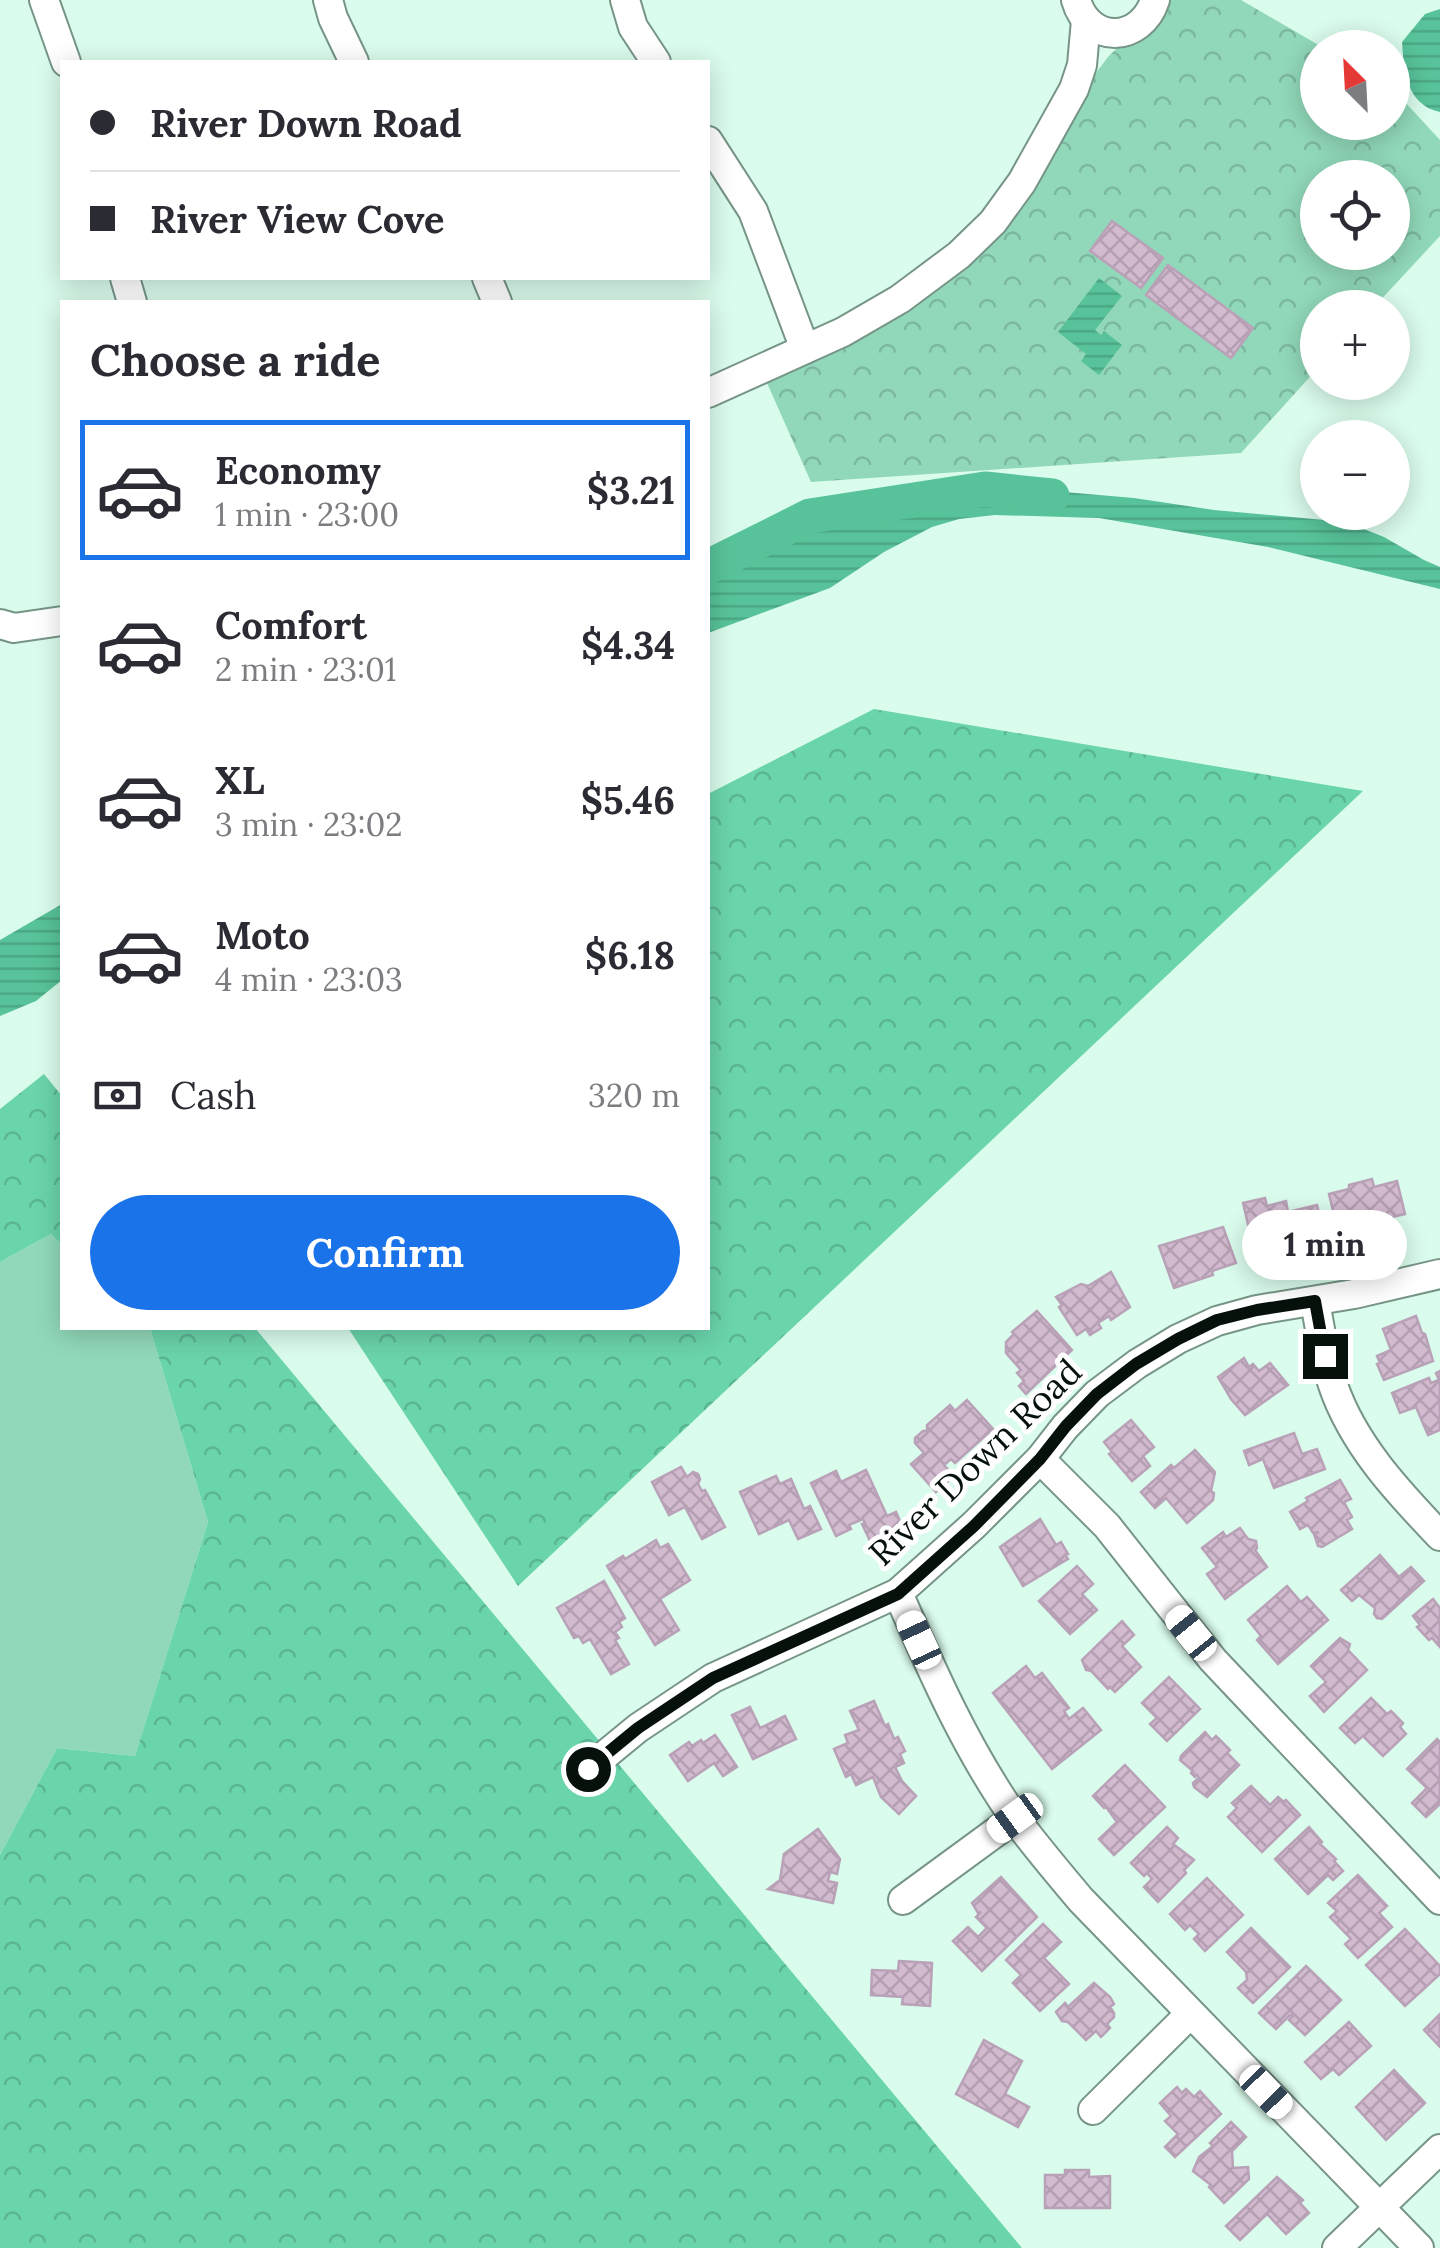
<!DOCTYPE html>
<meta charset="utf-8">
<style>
:root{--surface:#fff;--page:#f7f7f7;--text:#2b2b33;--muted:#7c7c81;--line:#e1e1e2;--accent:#1a73e8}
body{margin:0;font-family:Lora,serif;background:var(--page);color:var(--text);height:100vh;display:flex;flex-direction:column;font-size:38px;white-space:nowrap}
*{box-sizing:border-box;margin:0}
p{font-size:32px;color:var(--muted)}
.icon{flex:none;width:55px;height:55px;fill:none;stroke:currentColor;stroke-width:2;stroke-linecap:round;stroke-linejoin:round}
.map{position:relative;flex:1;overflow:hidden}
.sheet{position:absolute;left:60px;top:300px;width:650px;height:1030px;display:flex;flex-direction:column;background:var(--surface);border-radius:0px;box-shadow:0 5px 25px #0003}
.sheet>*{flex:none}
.top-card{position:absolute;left:60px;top:60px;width:650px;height:220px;border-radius:0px;box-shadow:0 5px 25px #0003;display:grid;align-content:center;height:220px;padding:0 30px;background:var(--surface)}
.needle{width:65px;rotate:336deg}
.fabs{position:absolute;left:1300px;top:30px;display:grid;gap:20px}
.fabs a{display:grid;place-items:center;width:110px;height:110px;border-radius:50%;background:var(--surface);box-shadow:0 5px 25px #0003;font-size:50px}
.end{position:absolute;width:45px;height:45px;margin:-22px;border:12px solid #06110c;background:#fff;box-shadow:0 0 0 5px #fff}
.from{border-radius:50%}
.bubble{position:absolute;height:70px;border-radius:35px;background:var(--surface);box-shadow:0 5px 25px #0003;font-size:32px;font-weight:700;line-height:70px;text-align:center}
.car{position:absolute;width:30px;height:60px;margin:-30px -15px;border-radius:12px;box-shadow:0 0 8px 2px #0007;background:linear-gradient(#fff 24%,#345 0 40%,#fff 0 76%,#345 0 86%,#fff 0)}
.top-card b{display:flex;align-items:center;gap:35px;height:95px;font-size:38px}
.top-card b+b{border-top:2px solid var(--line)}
.top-card i{width:25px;height:25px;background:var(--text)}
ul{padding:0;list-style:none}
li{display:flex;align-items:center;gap:30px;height:140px;margin:0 20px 15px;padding:0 10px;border:5px solid transparent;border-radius:0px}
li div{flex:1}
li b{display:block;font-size:38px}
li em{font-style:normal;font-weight:700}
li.current{border-color:var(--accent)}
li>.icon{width:90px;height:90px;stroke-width:1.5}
h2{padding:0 30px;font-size:45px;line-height:120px}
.pay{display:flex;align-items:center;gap:25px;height:110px;padding:0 30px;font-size:38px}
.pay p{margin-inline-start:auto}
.primary-button{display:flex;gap:20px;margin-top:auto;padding:20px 30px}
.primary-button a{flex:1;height:115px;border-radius:60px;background:var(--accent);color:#fff;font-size:40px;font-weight:700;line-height:115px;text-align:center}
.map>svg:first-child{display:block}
.grass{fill:#91d8ba}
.forest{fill:url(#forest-crowns)}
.park{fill:url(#park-crowns);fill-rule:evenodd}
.water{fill:url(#water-rules)}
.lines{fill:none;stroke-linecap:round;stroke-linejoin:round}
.river{stroke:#58c39a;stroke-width:35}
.building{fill:url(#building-cross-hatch);stroke:#b9a1b7;stroke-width:2.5}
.minor-casing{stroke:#769587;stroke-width:32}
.minor{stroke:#fff;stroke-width:28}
.route{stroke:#06110c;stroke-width:12}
.labels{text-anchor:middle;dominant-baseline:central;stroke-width:10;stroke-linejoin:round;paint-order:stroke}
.street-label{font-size:35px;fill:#06110c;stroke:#fff}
</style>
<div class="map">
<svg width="1440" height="2248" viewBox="0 0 1440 2248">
<defs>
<pattern id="forest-crowns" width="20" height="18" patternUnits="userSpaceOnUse" patternTransform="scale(2.5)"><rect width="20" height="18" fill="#6ad4ab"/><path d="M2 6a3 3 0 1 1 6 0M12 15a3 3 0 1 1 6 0" fill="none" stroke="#5ab592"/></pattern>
<pattern id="park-crowns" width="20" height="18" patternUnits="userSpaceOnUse" patternTransform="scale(2.5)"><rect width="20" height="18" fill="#91d8ba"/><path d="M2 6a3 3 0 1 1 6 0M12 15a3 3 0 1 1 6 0" fill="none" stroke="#7cb89f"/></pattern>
<pattern id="water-rules" width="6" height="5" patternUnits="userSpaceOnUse" patternTransform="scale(2.5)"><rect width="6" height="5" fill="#58c39a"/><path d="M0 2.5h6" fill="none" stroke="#4ba684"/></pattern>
<pattern id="building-cross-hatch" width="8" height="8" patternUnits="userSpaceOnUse" patternTransform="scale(2.5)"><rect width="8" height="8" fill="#d2bacf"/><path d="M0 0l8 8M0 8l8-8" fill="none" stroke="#b39fb1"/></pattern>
</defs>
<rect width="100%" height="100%" fill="#dafcec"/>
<path class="grass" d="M 51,1234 L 62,1245 L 62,1328 L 150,1328 L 208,1522 L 135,1756 L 57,1748 L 0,1855 L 0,1262 Z"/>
<g class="forest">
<path d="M 874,709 L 1363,791 L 518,1586 L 348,1328 L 708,1328 L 708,794 Z"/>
<path d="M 44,1074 L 62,1096 L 62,1245 L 51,1234 L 0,1262 L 0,1109 Z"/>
<path d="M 150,1328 L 255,1328 L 1022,2248 L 0,2248 L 0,1855 L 57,1748 L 135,1756 L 208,1522 Z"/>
</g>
<path class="park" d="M 1170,0 L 1241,0 L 1322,47 L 1318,48 L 1318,122 L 1392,122 L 1393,89 L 1440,140 L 1440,236 L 1374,307 L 1318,308 L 1317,369 L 1241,453 L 811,482 L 767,383 L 849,344 L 925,296 L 1108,57 L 1127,38 L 1155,24 ZM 1318,178 L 1392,178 L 1392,252 L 1318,252 Z"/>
<g class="water">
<path d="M 1440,9 L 1440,112 C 1406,105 1404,70 1402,42 L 1425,14 Z"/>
<path d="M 1099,278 L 1122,296 L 1095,330 L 1101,335 L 1104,331 L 1122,345 L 1099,375 L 1081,361 L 1086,354 L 1058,332 Z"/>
<path d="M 965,491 L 1064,492 L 1134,498 L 1214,510 L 1346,522 L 1384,537 L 1424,560 L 1440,567 L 1440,589 L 1268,547 L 1099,518 L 995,515 L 959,519 L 932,527 L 884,552 L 830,588 L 708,633 L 708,570 L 822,525 L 922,494 Z"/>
<path d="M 62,904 L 62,980 L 36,1001 L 0,1016 L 0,940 Z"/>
</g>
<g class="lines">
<path class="river" d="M 708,567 L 810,516 L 985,489 L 1052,496"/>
</g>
<g class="building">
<path d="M 1112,221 L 1163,258 L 1141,288 L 1090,251 Z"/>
<path d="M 1168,265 L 1253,328 L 1231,358 L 1146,295 Z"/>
<path d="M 1372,1179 L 1374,1187 L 1397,1181 L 1405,1214 L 1362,1224 L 1366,1243 L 1342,1248 L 1329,1194 L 1349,1189 L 1349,1185 Z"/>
<path d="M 1265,1198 L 1267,1206 L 1286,1201 L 1288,1212 L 1317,1205 L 1327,1246 L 1283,1256 L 1282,1252 L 1256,1258 L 1243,1203 Z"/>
<path d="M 1223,1227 L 1236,1263 L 1212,1271 L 1213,1275 L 1174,1288 L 1159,1246 Z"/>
<path d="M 1111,1272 L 1130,1307 L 1111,1320 L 1109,1316 L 1098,1323 L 1101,1328 L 1090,1335 L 1086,1329 L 1077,1335 L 1059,1307 L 1062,1305 L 1056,1297 L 1081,1284 L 1088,1286 Z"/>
<path d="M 1037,1311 L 1072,1350 L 1026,1394 L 1019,1386 L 1024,1381 L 1017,1373 L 1021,1370 L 1006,1353 L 1006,1342 L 1014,1334 L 1012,1332 Z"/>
<path d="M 1416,1316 L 1422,1333 L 1425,1334 L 1433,1361 L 1384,1380 L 1377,1364 L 1380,1363 L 1377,1356 L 1391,1350 L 1383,1329 Z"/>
<path d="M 1244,1358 L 1249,1367 L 1253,1364 L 1259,1371 L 1270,1363 L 1288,1385 L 1245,1415 L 1231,1399 L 1218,1377 Z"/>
<path d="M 1440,1371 L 1440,1430 L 1428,1435 L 1416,1407 L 1400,1413 L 1392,1393 L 1429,1378 L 1431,1383 L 1439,1380 L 1436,1373 Z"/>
<path d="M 967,1400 L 993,1429 L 955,1463 L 951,1459 L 944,1465 L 954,1476 L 936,1492 L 911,1464 L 924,1453 L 915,1443 L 915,1438 L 923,1431 L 927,1431 L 927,1425 L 950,1405 L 955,1411 Z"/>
<path d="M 1131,1420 L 1154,1447 L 1143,1456 L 1150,1466 L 1132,1481 L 1109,1454 L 1112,1452 L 1104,1442 Z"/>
<path d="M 1294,1433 L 1302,1454 L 1317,1449 L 1325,1469 L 1274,1488 L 1263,1459 L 1249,1465 L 1244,1451 Z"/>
<path d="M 1195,1450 L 1215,1472 L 1211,1491 L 1214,1493 L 1213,1500 L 1187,1523 L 1166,1498 L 1155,1508 L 1141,1492 L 1171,1465 L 1174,1468 Z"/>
<path d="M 681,1467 L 687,1477 L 693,1472 L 698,1474 L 700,1479 L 698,1484 L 702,1491 L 705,1490 L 725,1527 L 702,1539 L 685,1507 L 669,1515 L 652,1482 Z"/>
<path d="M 866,1470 L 887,1516 L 896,1512 L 903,1528 L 894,1532 L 895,1534 L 872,1545 L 862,1524 L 865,1523 L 863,1519 L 849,1525 L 851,1529 L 836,1536 L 811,1483 L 836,1471 L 841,1482 Z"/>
<path d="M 776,1476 L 780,1484 L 791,1479 L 804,1509 L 810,1506 L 821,1529 L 798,1539 L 789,1520 L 759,1534 L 740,1492 Z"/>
<path d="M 1340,1480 L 1351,1499 L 1344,1502 L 1352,1517 L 1347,1520 L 1352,1529 L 1322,1547 L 1318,1546 L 1314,1534 L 1319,1532 L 1313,1533 L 1308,1525 L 1300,1529 L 1290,1512 L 1308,1501 L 1306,1498 Z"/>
<path d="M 1040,1519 L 1056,1545 L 1061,1542 L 1068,1554 L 1065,1555 L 1068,1559 L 1023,1586 L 1000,1547 Z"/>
<path d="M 1240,1528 L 1248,1539 L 1256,1541 L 1257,1548 L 1255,1550 L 1267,1567 L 1225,1599 L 1207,1574 L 1217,1567 L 1202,1548 L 1223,1532 L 1226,1537 Z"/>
<path d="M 656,1540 L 660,1548 L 668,1544 L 690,1580 L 660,1599 L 679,1630 L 655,1645 L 607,1566 L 623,1556 L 625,1559 Z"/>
<path d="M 1380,1555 L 1399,1577 L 1411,1567 L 1424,1581 L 1382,1619 L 1377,1618 L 1374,1614 L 1375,1608 L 1359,1595 L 1352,1601 L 1341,1590 Z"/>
<path d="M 1077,1566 L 1093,1584 L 1082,1594 L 1097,1610 L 1070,1634 L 1039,1601 Z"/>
<path d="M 604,1581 L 625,1618 L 619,1622 L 622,1627 L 615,1632 L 619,1638 L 615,1640 L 629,1664 L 611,1674 L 590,1639 L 583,1643 L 579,1636 L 574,1638 L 557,1608 Z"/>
<path d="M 1287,1586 L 1301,1602 L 1307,1597 L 1328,1620 L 1278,1664 L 1257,1640 L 1261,1636 L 1248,1620 Z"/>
<path d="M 1433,1599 L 1440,1608 L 1440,1647 L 1432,1638 L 1429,1640 L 1417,1627 L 1420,1625 L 1413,1616 Z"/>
<path d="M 1122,1621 L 1134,1635 L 1122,1646 L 1141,1667 L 1115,1692 L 1110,1687 L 1108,1689 L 1091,1671 L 1086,1670 L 1082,1660 Z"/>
<path d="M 1340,1638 L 1350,1644 L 1348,1650 L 1367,1670 L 1324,1712 L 1310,1696 L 1326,1682 L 1311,1666 Z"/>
<path d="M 1026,1666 L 1035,1678 L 1042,1673 L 1069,1708 L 1064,1711 L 1069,1719 L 1083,1708 L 1101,1730 L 1052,1769 L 993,1693 Z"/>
<path d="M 1169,1677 L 1200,1709 L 1167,1741 L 1150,1724 L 1157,1718 L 1142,1703 Z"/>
<path d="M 1371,1698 L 1387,1714 L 1391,1711 L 1403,1723 L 1400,1727 L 1406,1734 L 1383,1756 L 1363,1736 L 1355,1743 L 1340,1728 Z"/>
<path d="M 874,1701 L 885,1726 L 888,1724 L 894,1739 L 898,1737 L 905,1751 L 900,1754 L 904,1763 L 895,1767 L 902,1781 L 916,1796 L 899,1814 L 881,1797 L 873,1777 L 856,1785 L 851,1774 L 846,1777 L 834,1749 L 848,1743 L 845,1735 L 859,1730 L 850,1711 Z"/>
<path d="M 750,1707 L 760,1728 L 785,1716 L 796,1739 L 753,1759 L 732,1715 Z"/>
<path d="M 1205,1732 L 1212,1740 L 1216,1736 L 1230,1750 L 1227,1753 L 1239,1765 L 1207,1797 L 1194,1787 L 1193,1783 L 1199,1778 L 1197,1775 L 1195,1777 L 1191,1773 L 1193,1771 L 1180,1760 L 1181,1756 Z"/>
<path d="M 715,1735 L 737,1767 L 723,1776 L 714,1763 L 688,1781 L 670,1755 L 689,1742 L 692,1746 L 701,1740 L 703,1743 Z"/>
<path d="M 1437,1739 L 1440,1742 L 1440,1804 L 1426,1817 L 1412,1803 L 1427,1788 L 1407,1769 Z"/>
<path d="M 1125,1765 L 1165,1807 L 1114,1855 L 1099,1839 L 1117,1822 L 1106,1807 L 1104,1808 L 1093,1796 Z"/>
<path d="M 1251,1786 L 1270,1805 L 1278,1797 L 1284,1802 L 1286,1800 L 1300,1815 L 1262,1852 L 1228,1817 L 1237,1808 L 1232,1803 Z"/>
<path d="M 1167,1827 L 1178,1838 L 1173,1844 L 1194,1860 L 1184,1870 L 1186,1873 L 1158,1902 L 1144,1887 L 1152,1879 L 1147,1873 L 1144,1876 L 1131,1863 Z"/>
<path d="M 1309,1827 L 1322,1842 L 1320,1844 L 1336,1859 L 1334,1861 L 1343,1871 L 1333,1880 L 1328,1875 L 1308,1894 L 1275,1859 Z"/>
<path d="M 818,1829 L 840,1859 L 837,1874 L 830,1872 L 828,1881 L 837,1883 L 833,1903 L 768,1889 L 780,1880 L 784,1854 Z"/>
<path d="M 1358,1875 L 1387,1906 L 1379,1913 L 1392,1927 L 1358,1958 L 1345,1944 L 1351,1939 L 1330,1917 L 1337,1911 L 1328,1903 Z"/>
<path d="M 1001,1877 L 1037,1917 L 982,1971 L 953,1941 L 968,1927 L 978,1937 L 987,1928 L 976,1917 L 981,1912 L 978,1913 L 972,1903 Z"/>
<path d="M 1207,1878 L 1243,1915 L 1205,1951 L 1194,1939 L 1199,1934 L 1190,1925 L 1185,1930 L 1170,1914 Z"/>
<path d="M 1043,1924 L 1061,1942 L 1044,1958 L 1069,1984 L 1040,2011 L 1013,1983 L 1021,1975 L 1006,1960 Z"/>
<path d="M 1251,1928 L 1290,1967 L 1253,2003 L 1238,1988 L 1247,1980 L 1246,1972 L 1227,1952 Z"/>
<path d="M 1405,1929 L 1440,1966 L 1440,1974 L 1405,2006 L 1366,1965 Z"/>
<path d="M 899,1961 L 932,1963 L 930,2006 L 902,2004 L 903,1997 L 871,1995 L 872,1970 L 898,1971 Z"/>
<path d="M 1306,1966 L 1341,2000 L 1305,2035 L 1289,2020 L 1294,2015 L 1290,2015 L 1276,2029 L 1259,2013 Z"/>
<path d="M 1094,1983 L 1110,1997 L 1114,2004 L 1110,2007 L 1114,2013 L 1114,2017 L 1107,2024 L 1110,2028 L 1101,2037 L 1096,2031 L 1086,2040 L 1068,2022 L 1062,2021 L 1056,2012 L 1065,2003 L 1068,2007 Z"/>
<path d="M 1440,2014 L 1440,2047 L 1424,2030 Z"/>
<path d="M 1349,2022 L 1371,2046 L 1339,2075 L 1333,2069 L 1321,2079 L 1305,2062 Z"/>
<path d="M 984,2040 L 1022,2061 L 1005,2094 L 1029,2107 L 1018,2127 L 956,2094 Z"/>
<path d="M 1394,2070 L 1425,2103 L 1386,2140 L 1356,2107 Z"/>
<path d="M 1177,2087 L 1182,2093 L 1186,2089 L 1194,2097 L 1200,2091 L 1221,2114 L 1175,2157 L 1165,2147 L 1178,2134 L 1165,2121 L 1171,2116 L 1160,2103 Z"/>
<path d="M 1231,2122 L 1246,2137 L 1232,2151 L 1233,2168 L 1248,2167 L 1249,2179 L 1224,2203 L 1209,2187 L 1211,2185 L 1193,2171 L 1199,2157 L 1213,2146 L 1210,2143 Z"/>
<path d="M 1065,2170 L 1089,2170 L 1089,2177 L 1110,2176 L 1110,2208 L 1045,2208 L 1045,2175 L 1065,2175 Z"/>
<path d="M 1277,2177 L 1303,2200 L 1300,2203 L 1309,2213 L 1286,2234 L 1267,2214 L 1240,2240 L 1226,2226 Z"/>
</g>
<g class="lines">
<defs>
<g id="minor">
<path d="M 44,0 L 66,62"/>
<path d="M 328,0 L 333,18 L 354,62"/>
<path d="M 625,0 L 633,27 L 656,62"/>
<path d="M 1076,0 C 1089,45 1141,43 1155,0"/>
<path d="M 708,141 L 753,211 L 805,349"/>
<path d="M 125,278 L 132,302"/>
<path d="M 487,278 L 497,302"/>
<path d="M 708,393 L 843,332 L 900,299 L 959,255 L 993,222 L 1022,182 L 1074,89 L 1082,65 L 1086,20"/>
<path d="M 0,624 L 14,628 L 62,621"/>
<path d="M 1315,1301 C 1320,1329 1324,1357 1333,1385 C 1353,1444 1397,1491 1440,1536"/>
<path d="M 1040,1459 L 1107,1526 L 1213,1660 L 1440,1900"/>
<path d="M 898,1593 C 932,1671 967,1751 1017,1821 C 1037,1848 1059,1874 1081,1900 L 1419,2248"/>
<path d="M 588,1769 L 638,1728 L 713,1678 L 898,1593 L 974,1525 L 1040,1459 L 1065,1427 L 1097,1394 L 1137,1364 L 1178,1339 L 1217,1321 L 1257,1310 L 1354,1294 L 1440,1274"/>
<path d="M 903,1900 L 1015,1818"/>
<path d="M 1093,2110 L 1190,2014"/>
<path d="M 1337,2248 L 1440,2149"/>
</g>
</defs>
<use href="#minor" class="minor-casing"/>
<use href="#minor" class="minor"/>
</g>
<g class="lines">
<path class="route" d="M 588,1769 L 638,1728 L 713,1678 L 898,1594 L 974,1526 L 1040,1459 L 1066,1426 L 1097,1394 L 1136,1364 L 1178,1339 L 1217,1320 L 1257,1310 L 1315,1301 L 1325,1356"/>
</g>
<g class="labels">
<g class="street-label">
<text transform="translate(975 1462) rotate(-44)">River Down Road</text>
</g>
</g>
</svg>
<div class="fabs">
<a><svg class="needle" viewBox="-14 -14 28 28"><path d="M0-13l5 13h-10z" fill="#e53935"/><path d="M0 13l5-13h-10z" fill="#7c7c81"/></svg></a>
<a><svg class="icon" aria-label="locate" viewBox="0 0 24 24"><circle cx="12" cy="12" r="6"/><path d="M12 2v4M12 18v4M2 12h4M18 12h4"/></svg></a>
<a>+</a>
<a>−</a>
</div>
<i class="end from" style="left:588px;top:1769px"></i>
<i class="end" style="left:1325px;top:1356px"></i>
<div class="bubble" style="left:1242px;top:1210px;width:165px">1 min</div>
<i class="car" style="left:1191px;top:1633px;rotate:321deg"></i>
<i class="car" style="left:919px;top:1640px;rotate:335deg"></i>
<i class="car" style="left:1015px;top:1818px;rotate:234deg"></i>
<i class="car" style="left:1266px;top:2092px;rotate:136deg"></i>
<div class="top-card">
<b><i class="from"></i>River Down Road</b>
<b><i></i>River View Cove</b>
</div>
<section class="sheet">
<h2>Choose a ride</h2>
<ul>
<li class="current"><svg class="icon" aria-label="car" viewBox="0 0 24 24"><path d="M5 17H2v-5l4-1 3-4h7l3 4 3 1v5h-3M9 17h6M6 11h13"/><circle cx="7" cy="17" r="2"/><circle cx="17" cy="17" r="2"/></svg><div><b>Economy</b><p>1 min · 23:00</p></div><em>$3.21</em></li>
<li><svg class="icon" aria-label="car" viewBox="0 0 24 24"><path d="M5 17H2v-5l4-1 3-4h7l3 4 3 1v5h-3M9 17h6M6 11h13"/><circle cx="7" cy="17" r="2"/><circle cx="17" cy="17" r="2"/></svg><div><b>Comfort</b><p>2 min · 23:01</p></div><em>$4.34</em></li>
<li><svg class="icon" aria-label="car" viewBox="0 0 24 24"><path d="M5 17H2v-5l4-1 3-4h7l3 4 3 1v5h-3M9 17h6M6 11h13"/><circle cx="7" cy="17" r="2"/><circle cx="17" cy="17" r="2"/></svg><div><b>XL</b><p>3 min · 23:02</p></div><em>$5.46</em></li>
<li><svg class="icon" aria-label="car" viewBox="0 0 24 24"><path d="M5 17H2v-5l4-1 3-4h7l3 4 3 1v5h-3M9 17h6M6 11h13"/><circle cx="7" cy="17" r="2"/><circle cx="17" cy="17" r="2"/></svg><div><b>Moto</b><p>4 min · 23:03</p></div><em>$6.18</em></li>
</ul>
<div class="pay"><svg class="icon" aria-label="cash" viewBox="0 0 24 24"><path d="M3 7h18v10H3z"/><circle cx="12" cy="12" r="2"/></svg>Cash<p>320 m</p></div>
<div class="primary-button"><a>Confirm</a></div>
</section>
</div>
